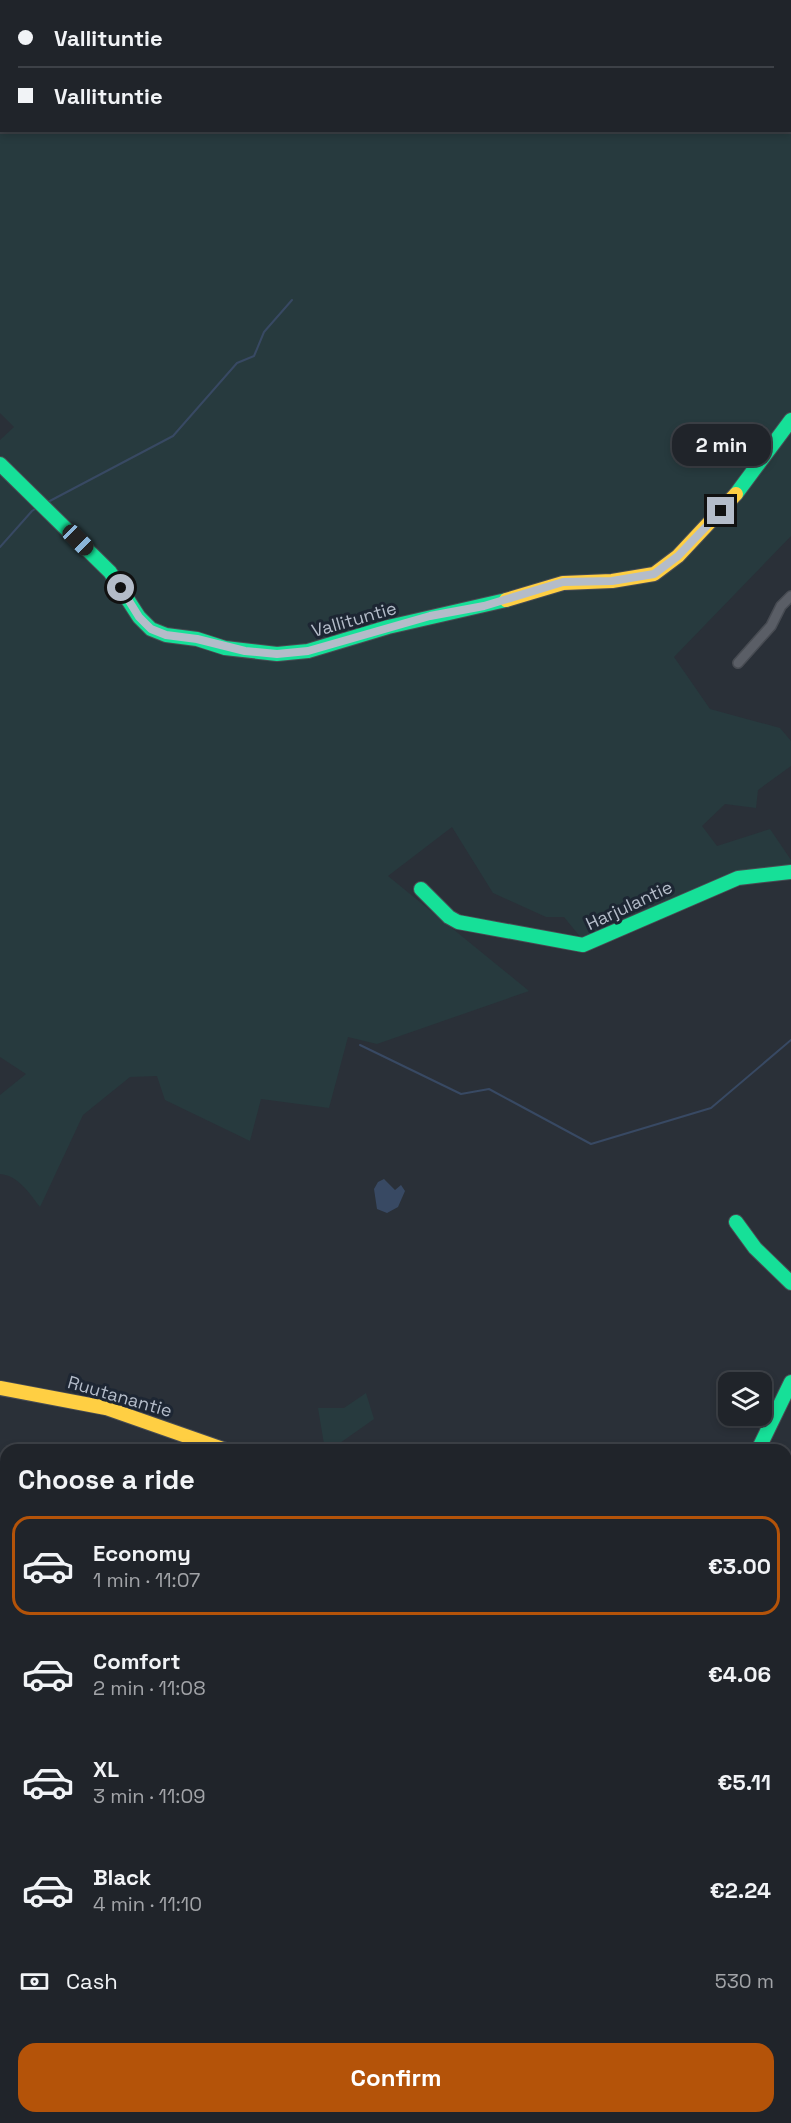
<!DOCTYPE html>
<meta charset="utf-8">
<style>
:root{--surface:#20242a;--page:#2d3036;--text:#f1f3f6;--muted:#a2a4a8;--line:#3d4147;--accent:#b45309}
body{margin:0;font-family:"Space Grotesk",sans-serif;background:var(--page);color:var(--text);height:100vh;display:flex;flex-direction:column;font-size:22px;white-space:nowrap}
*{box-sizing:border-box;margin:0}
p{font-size:20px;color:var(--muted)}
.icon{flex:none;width:33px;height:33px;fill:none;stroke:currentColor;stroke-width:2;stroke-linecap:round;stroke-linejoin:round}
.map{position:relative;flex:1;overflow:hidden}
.panel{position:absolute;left:0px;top:1444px;width:792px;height:680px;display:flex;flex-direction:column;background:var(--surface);border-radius:18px 18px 0 0;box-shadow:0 3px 9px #0003,0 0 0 2px var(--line)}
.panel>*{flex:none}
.top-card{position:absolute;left:0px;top:0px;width:792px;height:132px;box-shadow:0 3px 9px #0003,0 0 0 2px var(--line);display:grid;align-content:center;height:132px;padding:0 18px;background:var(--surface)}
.controls{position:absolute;left:718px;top:1372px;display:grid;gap:12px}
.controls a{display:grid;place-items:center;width:54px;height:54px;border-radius:12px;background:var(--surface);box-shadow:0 3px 9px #0003,0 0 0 2px var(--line);font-size:30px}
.end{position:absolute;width:27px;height:27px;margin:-14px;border:8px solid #b4bcc9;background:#111;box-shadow:0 0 0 3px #111}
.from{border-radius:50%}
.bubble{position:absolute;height:42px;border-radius:18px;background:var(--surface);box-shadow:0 3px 9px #0003,0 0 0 2px var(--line);font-size:20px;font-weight:600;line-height:42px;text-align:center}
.car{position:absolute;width:18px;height:36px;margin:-18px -9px;border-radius:8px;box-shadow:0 0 4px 2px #0007;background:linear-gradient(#222 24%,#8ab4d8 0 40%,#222 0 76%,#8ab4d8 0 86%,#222 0)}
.top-card b{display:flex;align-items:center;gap:21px;height:57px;font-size:22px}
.top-card b+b{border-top:2px solid var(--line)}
.top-card i{width:15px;height:15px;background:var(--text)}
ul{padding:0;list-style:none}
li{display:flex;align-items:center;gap:18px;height:99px;margin:0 12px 9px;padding:0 6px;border:3px solid transparent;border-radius:18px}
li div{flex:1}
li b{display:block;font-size:22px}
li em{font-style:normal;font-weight:600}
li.selected{border-color:var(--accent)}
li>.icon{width:54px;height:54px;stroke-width:1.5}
h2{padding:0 18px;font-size:27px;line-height:72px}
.pay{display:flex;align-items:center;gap:15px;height:66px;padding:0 18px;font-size:22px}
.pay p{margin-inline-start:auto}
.action{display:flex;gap:12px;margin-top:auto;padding:12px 18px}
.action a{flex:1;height:69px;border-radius:18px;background:var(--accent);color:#fff;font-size:24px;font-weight:600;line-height:69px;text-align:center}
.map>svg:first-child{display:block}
.green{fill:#273a3e}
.water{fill:#384963}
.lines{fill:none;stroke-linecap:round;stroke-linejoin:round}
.stream{stroke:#384963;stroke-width:2}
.street-casing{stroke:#484c53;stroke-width:12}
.fast-casing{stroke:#484c53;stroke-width:16}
.slow-casing{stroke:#484c53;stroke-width:16}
.street{stroke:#5a5e66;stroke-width:9}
.fast{stroke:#16e098;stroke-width:14}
.slow{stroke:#ffcf43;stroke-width:14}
.route{stroke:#b4bcc9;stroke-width:8}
.labels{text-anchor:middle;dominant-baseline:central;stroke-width:6;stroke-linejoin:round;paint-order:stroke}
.street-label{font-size:18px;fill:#b4bcc9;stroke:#1d2633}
</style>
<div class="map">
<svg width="791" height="2123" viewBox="0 0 791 2123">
<rect width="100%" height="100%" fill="#2a3038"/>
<g class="green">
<path d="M 0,0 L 625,1 L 2,2 L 2,130 L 790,130 L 790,2 L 697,0 L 791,0 L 791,536 L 674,657 L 710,709 L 780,728 L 791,741 L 791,766 L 758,790 L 756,808 L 725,804 L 702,826 L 717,846 L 770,829 L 791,860 L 791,872 L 748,876 L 586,944 L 564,917 L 546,917 L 493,893 L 452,827 L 388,876 L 529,991 L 377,1044 L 348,1037 L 329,1108 L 261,1099 L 250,1141 L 165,1100 L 157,1076 L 130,1077 L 83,1115 L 40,1207 C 30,1194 18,1175 0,1174 L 0,1095 L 26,1074 L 0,1057 L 0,440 L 14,427 L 0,413 Z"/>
<path d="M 366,1393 L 374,1419 L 330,1450 L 325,1450 L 318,1408 L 344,1408 Z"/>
<path d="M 0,1718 L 6,1719 L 6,2118 L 118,2118 L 115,2123 L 0,2123 Z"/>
</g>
<path class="water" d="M 384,1179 L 395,1190 L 401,1185 L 405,1191 L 398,1207 L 387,1213 L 377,1209 L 374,1189 L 378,1182 Z"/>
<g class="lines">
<g class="stream">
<path d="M 46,503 L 173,436 L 237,363 L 254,356 L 264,332 L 292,300"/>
<path d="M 0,547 L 32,511 L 38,507"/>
<path d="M 360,1045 L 461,1094 L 489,1089 L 591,1144 L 711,1108 L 791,1040"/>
<path d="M 786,1954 L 790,1954 L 791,1950"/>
<path d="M 592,2123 L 595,2118"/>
</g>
<defs>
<g id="street">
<path d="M 498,0 L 501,2"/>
<path d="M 790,101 L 791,101"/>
<path d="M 738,663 L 771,626 L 781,606 L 791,596"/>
<path d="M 786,1482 L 791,1480"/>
<path d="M 786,1511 L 791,1512"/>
<path d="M 0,1527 L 6,1529"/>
<path d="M 786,1626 L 791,1604"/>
<path d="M 327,2123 L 331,2118"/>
</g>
<g id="fast">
<path d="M 0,464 L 110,572 L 139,617 L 151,629 L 166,635 L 197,639 L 225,648 L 277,654 L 308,651 L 388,627 L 506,600"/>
<path d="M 736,494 L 791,420"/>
<path d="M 421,889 L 449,917 L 458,922 L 583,945 L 738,878 L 791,872"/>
<path d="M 736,1222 L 755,1248 L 791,1283"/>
<path d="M 758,1450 L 791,1382"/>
<path d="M 786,1840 L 791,1843"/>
</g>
<g id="slow">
<path d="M 506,600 L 563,583 L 612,581 L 654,574 L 678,556 L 736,494"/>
<path d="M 0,1388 L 106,1408 L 226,1450"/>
</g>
</defs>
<use href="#street" class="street-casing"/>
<use href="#fast" class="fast-casing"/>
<use href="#slow" class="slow-casing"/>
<use href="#street" class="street"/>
<use href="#fast" class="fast"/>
<use href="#slow" class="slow"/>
</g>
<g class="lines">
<path class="route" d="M 121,588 L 139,617 L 151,629 L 166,635 L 197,639 L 245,651 L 277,654 L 308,651 L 430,616 L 484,606 L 563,582 L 612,581 L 654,574 L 678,556 L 721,511"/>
</g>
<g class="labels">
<g class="street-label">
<text transform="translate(354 619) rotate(-16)">Vallituntie</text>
<text transform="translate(629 905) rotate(-25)">Harjulantie</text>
<text transform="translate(120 1396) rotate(16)">Ruutanantie</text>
</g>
</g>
</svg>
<div class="controls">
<a><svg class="icon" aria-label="layers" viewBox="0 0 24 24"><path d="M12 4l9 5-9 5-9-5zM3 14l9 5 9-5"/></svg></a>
</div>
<i class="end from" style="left:121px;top:588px"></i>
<i class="end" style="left:721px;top:511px"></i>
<div class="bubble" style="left:672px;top:424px;width:99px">2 min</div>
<i class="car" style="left:78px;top:540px;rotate:135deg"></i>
<div class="top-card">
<b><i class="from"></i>Vallituntie</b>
<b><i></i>Vallituntie</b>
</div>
<section class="panel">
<h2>Choose a ride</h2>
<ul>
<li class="selected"><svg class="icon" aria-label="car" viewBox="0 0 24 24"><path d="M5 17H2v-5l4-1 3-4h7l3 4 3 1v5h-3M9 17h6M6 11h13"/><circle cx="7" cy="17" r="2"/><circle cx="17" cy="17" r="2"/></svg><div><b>Economy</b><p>1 min · 11:07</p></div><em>€3.00</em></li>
<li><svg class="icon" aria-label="car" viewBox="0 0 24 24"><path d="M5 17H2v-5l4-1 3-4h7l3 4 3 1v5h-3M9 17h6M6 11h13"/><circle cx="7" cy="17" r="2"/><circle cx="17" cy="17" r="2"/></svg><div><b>Comfort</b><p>2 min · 11:08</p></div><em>€4.06</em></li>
<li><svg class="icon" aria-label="car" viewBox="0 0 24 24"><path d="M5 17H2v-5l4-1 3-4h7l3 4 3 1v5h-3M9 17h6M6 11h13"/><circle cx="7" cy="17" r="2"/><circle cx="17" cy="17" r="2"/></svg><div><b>XL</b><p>3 min · 11:09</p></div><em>€5.11</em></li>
<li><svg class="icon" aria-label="car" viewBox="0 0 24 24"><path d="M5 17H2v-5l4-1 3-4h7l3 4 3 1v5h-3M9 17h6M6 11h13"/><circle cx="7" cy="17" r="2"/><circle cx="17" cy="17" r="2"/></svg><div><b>Black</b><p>4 min · 11:10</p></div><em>€2.24</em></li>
</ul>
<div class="pay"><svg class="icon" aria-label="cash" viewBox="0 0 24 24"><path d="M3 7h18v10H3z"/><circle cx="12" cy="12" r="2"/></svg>Cash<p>530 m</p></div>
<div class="action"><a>Confirm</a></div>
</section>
</div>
